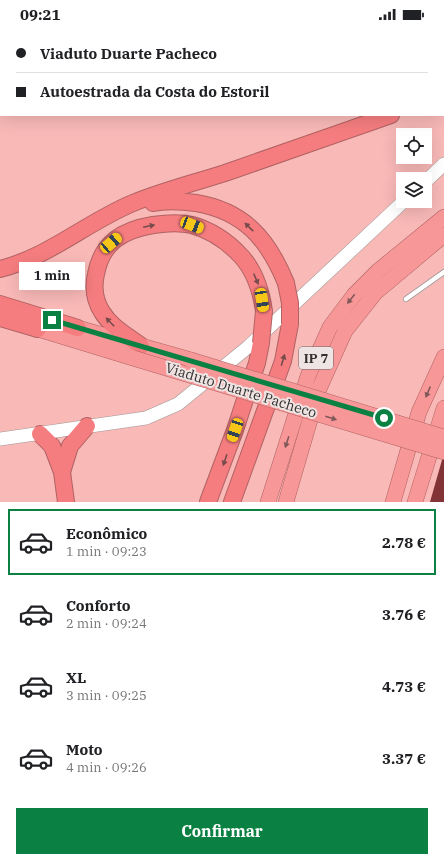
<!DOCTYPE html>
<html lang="pt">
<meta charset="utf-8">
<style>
:root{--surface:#fff;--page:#f2f2f2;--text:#202124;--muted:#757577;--line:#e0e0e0;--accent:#0b8043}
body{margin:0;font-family:"IBM Plex Serif",serif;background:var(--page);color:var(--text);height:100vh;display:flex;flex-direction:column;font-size:15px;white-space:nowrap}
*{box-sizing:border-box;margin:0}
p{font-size:13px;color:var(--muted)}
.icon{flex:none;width:22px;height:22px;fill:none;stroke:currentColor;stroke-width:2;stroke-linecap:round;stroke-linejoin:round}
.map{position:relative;height:474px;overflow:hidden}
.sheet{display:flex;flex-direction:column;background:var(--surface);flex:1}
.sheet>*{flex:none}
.guide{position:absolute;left:0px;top:0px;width:444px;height:88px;box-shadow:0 4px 16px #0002;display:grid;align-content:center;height:88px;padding:0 16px;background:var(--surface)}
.buttons{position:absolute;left:396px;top:100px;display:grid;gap:8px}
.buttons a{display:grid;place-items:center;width:36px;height:36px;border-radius:0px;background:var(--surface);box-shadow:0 4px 16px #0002;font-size:20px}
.end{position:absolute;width:18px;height:18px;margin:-9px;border:5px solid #0b8043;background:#fff;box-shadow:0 0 0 2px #fff}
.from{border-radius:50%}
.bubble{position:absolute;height:28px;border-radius:0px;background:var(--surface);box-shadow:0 4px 16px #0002;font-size:13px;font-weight:700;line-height:28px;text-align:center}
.car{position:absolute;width:12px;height:24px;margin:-12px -6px;border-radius:5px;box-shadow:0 0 3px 1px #0007;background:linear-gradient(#f5c518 24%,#345 0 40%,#f5c518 0 76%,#345 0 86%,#f5c518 0)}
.guide b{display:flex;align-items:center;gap:14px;height:38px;font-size:15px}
.guide b+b{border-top:1px solid var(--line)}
.guide i{width:10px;height:10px;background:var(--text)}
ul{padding:7px 0 0;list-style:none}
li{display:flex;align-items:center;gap:12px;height:66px;margin:0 8px 6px;padding:0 8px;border:2px solid transparent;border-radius:0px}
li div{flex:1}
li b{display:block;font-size:15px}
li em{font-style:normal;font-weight:700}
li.selected{border-color:var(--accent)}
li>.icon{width:36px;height:36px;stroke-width:1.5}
.button{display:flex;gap:8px;margin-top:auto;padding:8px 16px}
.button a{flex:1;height:46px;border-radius:0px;background:var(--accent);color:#fff;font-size:16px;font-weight:700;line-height:46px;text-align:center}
.status{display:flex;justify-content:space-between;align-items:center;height:28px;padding:0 20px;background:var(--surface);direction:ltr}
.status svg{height:11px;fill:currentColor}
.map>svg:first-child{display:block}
.green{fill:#f8b9b7;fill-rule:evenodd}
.building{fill:#823336}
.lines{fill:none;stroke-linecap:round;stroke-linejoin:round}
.service-casing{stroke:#a19898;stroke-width:6}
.secondary-casing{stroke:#a19898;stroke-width:14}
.trunk-casing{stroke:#b16263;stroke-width:16}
.motorway-casing{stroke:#b16263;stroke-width:18}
.service{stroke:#fff;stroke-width:4.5}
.secondary{stroke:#fff;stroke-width:13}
.trunk{stroke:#f79798;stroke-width:15}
.motorway{stroke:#f57d7f;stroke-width:16}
.trunk-bridge-casing{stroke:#b16263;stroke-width:16;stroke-linecap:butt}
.motorway-bridge-casing{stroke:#b16263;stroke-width:18;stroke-linecap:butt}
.trunk-bridge{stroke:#f79798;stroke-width:15}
.motorway-bridge{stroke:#f57d7f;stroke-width:16}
.oneway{fill:#784b4c}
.oneway2{fill:#82595a}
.route{stroke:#0b8043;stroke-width:5}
.labels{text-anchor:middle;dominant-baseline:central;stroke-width:4;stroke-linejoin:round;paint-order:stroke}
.shield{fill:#eee4e3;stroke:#6c6666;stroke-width:1}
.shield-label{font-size:13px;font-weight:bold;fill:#343030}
.street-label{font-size:14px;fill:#343030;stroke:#eee4e3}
</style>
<div class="status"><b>09:21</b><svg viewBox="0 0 49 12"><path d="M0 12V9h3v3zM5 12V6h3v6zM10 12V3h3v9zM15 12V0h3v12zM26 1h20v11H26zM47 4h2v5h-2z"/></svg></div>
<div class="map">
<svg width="444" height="474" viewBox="0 0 444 474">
<rect width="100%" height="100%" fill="#eee4e3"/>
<path class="green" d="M 0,0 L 444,0 L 444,474 L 0,474 ZM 1,1 L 443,1 L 443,87 L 1,87 ZM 403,107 L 425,107 L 425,129 L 403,129 ZM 403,151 L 425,151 L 425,173 L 403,173 Z"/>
<path class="building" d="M 444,425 L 444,474 L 430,474 Z"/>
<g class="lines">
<defs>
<path id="service" d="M 406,271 L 444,244"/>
<g id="secondary">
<path d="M 425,154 L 444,136"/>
<path d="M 0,411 L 146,390 L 178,376 L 248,319 L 404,173"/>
</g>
<g id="trunk">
<path d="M 78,300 L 191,332"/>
<path d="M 38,301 L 133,330"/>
<path d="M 268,474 L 308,348 L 330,299 L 354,267 L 378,243 L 444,189"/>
<path d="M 286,474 L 319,361 L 345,303 L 375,265 L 444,207"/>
<path d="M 393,474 L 419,384 L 444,329"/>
<path d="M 415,474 L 444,380"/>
</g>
<g id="motorway">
<path d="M 443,64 L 444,63"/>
<path d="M 153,175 C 167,172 181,173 196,175 C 244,183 268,211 286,255"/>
<path d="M 0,241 C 49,229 87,194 133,175 C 162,163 194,155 225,145 C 280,126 336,106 391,87"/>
<path d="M 0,276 L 78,300"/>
<path d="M 0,290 L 38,301"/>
<path d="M 141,318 C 128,308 111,299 102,284 C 95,273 93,259 96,246 C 102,214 123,202 153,197 C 166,195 180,194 192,197 C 210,202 228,214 241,228 C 255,243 261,263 264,283"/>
<path d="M 40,406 L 52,418 L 62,444 L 66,474"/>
<path d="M 62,444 L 70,418 L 87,398"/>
<path d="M 208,474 L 235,402 L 257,335 L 261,315"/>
<path d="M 232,474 L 283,333 L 290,296"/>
</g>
</defs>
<use href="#service" class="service-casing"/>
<use href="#secondary" class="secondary-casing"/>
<use href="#trunk" class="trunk-casing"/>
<use href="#motorway" class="motorway-casing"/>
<use href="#service" class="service"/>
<use href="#secondary" class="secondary"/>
<use href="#trunk" class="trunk"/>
<use href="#motorway" class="motorway"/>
<defs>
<g id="trunk-bridge">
<path d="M 133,330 L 444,424"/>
<path d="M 191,332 L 444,409"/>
</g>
<g id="motorway-bridge">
<path d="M 286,255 L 290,275 L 290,296"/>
<path d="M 261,315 L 264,283"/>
</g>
</defs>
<use href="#trunk-bridge" class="trunk-bridge-casing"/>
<use href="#motorway-bridge" class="motorway-bridge-casing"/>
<use href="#trunk-bridge" class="trunk-bridge"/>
<use href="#motorway-bridge" class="motorway-bridge"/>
</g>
<defs><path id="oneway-solid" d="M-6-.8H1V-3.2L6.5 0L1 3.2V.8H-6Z"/></defs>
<g class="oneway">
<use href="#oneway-solid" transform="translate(149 198) rotate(-12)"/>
<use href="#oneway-solid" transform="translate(249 199) rotate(-136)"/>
<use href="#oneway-solid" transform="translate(256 251) rotate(67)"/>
<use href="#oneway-solid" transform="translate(110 294) rotate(-134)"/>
<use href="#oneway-solid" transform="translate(283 332) rotate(-73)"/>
<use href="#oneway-solid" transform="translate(225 432) rotate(109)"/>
</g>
<g class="oneway2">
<use href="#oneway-solid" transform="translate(351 271) rotate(128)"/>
<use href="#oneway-solid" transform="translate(428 364) rotate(113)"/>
<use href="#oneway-solid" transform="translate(331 390) rotate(17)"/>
<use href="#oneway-solid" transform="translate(287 414) rotate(108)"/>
</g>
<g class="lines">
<path class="route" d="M 52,292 L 384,390"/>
</g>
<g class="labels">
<rect class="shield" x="299" y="319" width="34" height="22" rx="3"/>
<g class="shield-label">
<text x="316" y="330">IP 7</text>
</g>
<g class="street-label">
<text transform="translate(241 362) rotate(17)">Viaduto Duarte Pacheco</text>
</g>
</g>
</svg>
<div class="buttons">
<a><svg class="icon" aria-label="locate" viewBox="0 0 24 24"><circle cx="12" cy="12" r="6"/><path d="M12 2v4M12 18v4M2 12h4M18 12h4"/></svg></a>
<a><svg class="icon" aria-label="layers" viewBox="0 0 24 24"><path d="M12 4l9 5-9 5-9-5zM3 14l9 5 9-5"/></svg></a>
</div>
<i class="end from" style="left:384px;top:390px"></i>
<i class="end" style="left:52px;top:292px"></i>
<div class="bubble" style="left:19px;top:234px;width:66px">1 min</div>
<i class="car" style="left:192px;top:197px;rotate:111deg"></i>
<i class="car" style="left:111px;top:215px;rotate:49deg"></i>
<i class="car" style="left:262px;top:272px;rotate:171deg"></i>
<i class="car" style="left:235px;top:402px;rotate:199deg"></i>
<div class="guide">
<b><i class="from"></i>Viaduto Duarte Pacheco</b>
<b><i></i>Autoestrada da Costa do Estoril</b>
</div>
</div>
<section class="sheet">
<ul>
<li class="selected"><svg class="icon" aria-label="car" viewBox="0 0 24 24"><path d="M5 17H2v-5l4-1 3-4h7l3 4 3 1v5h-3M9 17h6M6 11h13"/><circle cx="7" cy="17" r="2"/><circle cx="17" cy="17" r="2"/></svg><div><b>Econômico</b><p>1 min · 09:23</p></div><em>2.78 €</em></li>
<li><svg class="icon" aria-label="car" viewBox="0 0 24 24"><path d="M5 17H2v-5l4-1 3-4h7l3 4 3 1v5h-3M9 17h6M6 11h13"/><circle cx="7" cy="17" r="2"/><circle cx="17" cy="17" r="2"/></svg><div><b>Conforto</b><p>2 min · 09:24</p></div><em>3.76 €</em></li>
<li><svg class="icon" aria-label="car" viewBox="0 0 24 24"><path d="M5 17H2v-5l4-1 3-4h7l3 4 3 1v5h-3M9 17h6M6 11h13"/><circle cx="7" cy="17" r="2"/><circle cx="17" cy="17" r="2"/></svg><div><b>XL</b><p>3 min · 09:25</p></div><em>4.73 €</em></li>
<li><svg class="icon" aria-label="car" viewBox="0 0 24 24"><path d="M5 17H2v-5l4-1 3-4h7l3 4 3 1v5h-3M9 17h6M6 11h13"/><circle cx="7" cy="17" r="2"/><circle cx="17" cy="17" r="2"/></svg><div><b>Moto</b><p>4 min · 09:26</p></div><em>3.37 €</em></li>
</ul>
<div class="button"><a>Confirmar</a></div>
</section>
